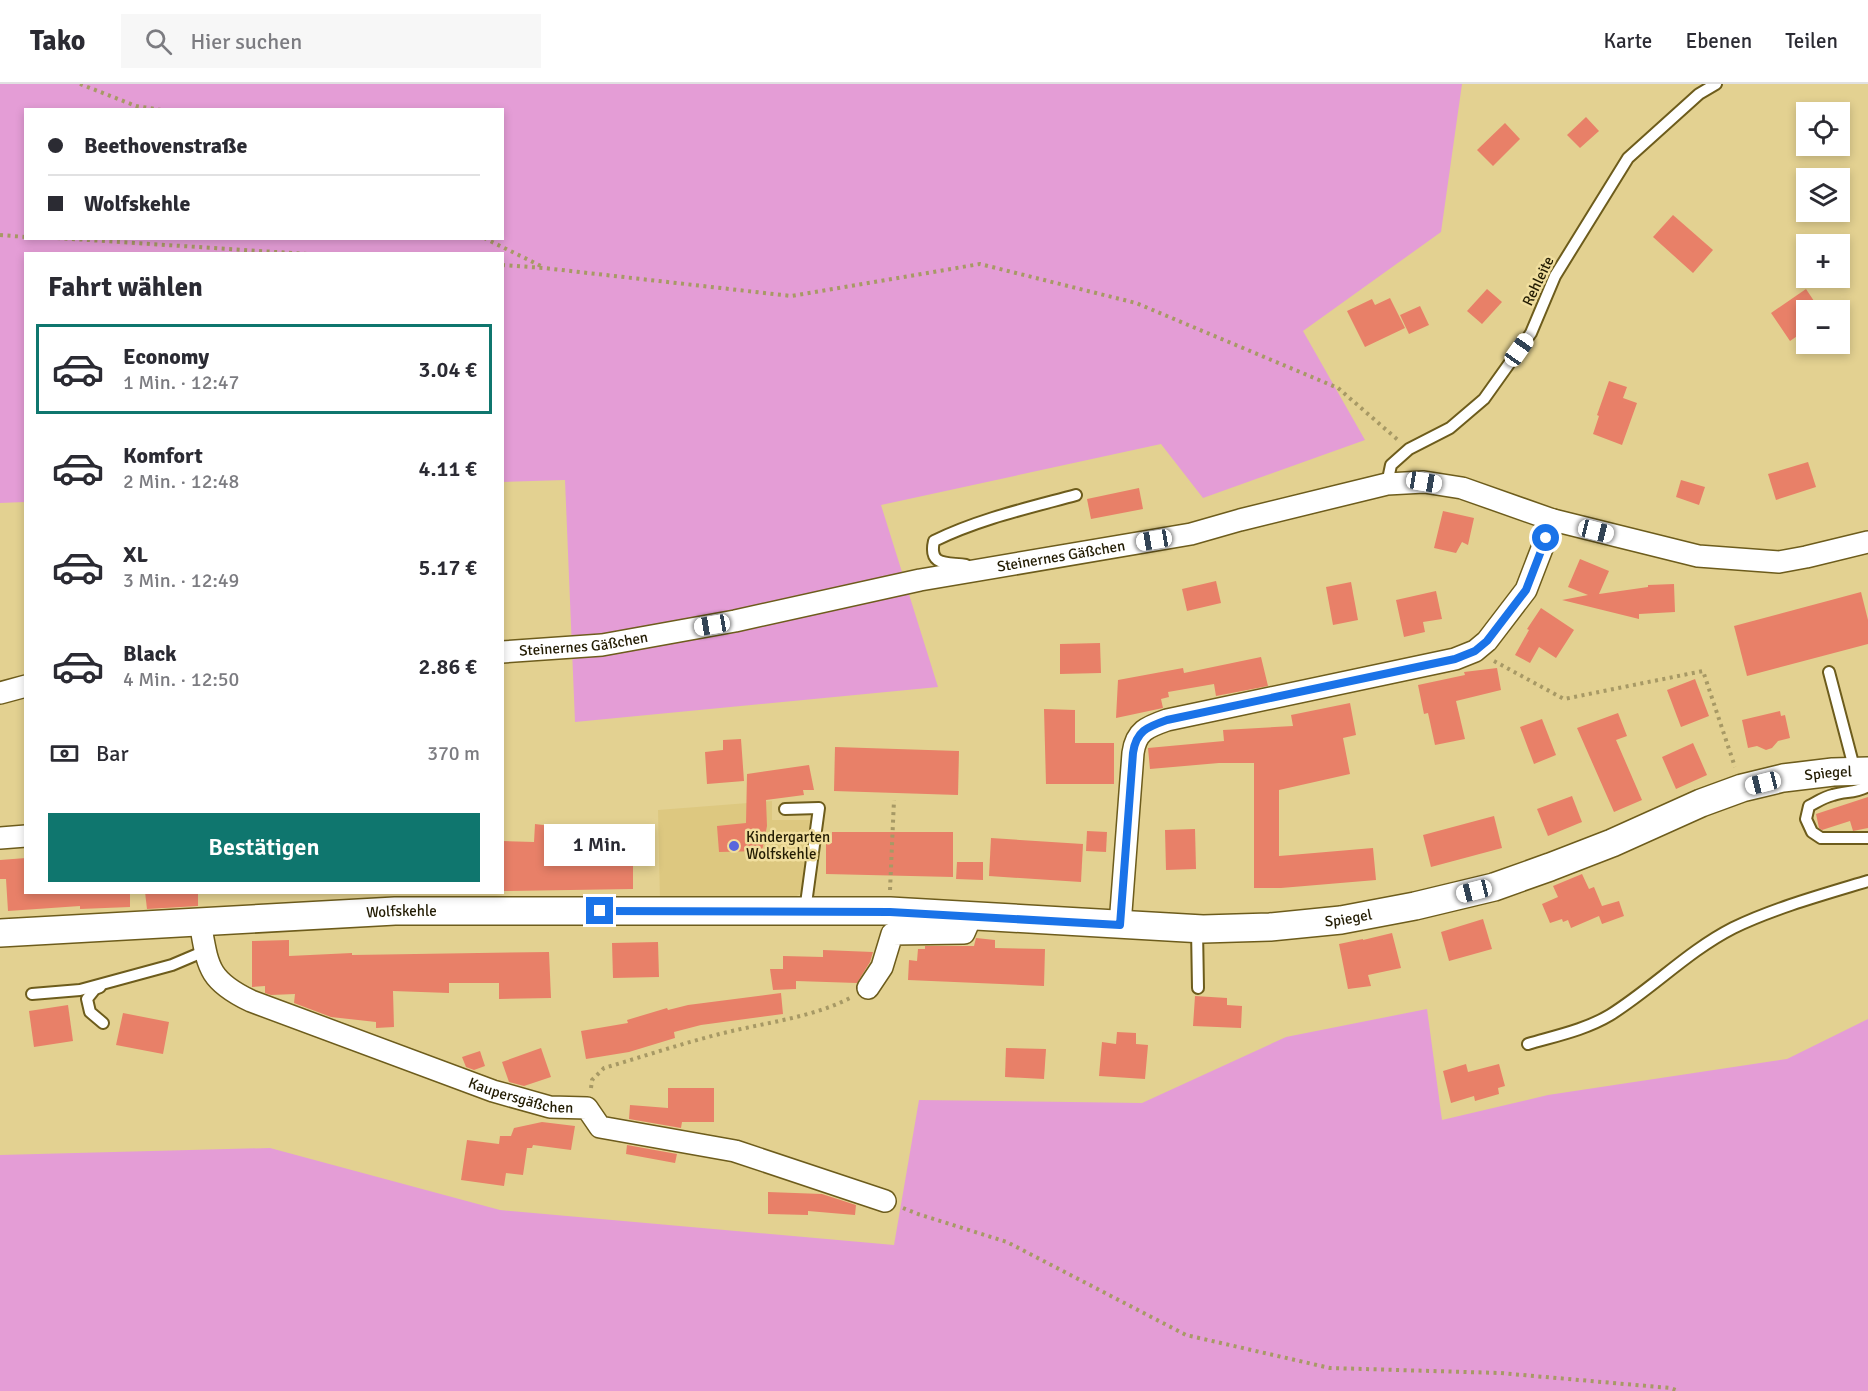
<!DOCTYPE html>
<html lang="de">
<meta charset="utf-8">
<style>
:root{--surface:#fff;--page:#f7f7f7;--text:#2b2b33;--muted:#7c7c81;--line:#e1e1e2;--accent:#0f766e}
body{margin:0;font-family:Signika,sans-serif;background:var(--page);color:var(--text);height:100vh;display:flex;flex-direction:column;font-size:22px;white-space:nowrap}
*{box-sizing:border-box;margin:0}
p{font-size:20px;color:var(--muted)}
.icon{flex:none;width:33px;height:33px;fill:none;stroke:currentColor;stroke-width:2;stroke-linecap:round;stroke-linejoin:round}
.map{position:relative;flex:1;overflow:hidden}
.side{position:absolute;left:24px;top:168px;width:480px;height:642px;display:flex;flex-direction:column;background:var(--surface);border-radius:0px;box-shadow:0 3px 9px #0003}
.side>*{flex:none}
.guide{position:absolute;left:24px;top:24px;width:480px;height:132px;border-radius:0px;box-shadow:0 3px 9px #0003;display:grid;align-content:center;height:132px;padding:0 24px;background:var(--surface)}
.tools{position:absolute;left:1796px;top:18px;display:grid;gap:12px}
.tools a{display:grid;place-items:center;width:54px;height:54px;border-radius:0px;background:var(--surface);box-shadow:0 3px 9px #0003;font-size:30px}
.end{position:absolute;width:27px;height:27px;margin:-14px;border:8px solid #1a73e8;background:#fff;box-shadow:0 0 0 3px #fff}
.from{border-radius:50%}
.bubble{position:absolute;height:42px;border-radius:0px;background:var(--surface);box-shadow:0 3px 9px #0003;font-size:20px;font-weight:600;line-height:42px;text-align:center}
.car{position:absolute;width:18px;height:36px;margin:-18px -9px;border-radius:8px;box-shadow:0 0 4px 2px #0007;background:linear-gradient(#fff 24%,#345 0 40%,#fff 0 76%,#345 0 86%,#fff 0)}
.guide b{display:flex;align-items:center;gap:21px;height:57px;font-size:22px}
.guide b+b{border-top:2px solid var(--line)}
.guide i{width:15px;height:15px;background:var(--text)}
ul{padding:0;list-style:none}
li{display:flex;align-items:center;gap:18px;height:90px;margin:0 12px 9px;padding:0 12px;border:3px solid transparent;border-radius:0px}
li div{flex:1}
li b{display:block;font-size:22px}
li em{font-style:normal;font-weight:600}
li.selected{border-color:var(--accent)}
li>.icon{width:54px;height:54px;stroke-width:1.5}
h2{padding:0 24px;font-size:27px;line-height:72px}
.pay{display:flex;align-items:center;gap:15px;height:66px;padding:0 24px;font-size:22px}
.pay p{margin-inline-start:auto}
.cta{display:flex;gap:12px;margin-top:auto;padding:12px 24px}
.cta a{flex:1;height:69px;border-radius:0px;background:var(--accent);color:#fff;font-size:24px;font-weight:600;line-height:69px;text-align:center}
header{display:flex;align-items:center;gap:36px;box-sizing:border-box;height:84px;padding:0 30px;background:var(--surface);border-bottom:2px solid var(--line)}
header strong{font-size:28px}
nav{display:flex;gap:33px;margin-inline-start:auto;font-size:21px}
.search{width:420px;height:54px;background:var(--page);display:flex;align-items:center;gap:15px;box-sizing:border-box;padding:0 21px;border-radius:0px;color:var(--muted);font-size:22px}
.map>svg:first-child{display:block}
.built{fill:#ddc880}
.green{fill:#e49dd6;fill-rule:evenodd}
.building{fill:#e88068}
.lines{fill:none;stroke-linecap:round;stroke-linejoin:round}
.service-casing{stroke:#6d5c1c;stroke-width:14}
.minor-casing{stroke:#6d5c1c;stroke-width:24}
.tertiary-casing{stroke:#6d5c1c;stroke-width:30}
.path{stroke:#a79965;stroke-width:4;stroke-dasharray:3 4.5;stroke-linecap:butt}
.service{stroke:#fff;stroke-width:10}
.minor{stroke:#fff;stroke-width:21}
.tertiary{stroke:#fff;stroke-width:27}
.route{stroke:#1a73e8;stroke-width:8}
.poi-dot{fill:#5866dd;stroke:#f0de9e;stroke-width:2}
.labels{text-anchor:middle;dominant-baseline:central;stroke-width:5;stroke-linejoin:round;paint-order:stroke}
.street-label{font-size:15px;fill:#231c03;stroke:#f0de9e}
.poi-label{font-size:15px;fill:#231c03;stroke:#f0de9e;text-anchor:start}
</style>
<header>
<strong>Tako</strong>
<div class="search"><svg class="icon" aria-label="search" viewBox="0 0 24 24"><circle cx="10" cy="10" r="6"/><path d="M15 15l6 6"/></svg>Hier suchen</div>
<nav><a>Karte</a><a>Ebenen</a><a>Teilen</a></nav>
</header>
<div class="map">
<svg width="1868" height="1307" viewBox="0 0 1868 1307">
<rect width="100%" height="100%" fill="#e3d191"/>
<path class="built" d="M 772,717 L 772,736 L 812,736 L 807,787 L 800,810 L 792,815 L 660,817 L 658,726 Z"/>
<g class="green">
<path d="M 0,0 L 1462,0 L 1441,148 L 1303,247 L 1365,356 L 1203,414 L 1161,360 L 881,421 L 938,603 L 575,638 L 565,396 L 503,398 L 502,170 L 26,170 L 25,418 L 0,419 ZM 26,26 L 502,26 L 502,154 L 26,154 Z"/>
<path d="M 1427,925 L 1442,1036 L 1548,1011 L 1787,975 L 1868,935 L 1868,1307 L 0,1307 L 0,1071 L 270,1064 L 500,1126 L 894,1161 L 919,1016 L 1142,1019 L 1286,953 Z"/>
</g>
<g class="building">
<path d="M 1586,33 L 1599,47 L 1580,64 L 1567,51 Z"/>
<path d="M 1505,39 L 1520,55 L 1493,82 L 1477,66 Z"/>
<path d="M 1673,131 L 1713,166 L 1693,189 L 1653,153 Z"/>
<path d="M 1487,205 L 1502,218 L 1482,240 L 1467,227 Z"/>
<path d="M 1806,205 L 1820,226 L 1806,226 L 1806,246 L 1790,257 L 1771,229 Z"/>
<path d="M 1390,214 L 1405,244 L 1365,263 L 1347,227 L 1372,215 L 1375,221 Z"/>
<path d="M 1420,222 L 1429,241 L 1409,250 L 1400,231 Z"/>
<path d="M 1609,297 L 1627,303 L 1623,314 L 1637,319 L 1622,361 L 1593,350 L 1599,332 L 1597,331 Z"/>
<path d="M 1808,378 L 1816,403 L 1776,416 L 1768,390 Z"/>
<path d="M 1681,396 L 1705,403 L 1699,421 L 1676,413 Z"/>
<path d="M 1139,404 L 1143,425 L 1091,435 L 1087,415 Z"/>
<path d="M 1443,427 L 1474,434 L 1468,461 L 1462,458 L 1456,469 L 1434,464 Z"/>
<path d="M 1580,475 L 1609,487 L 1599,510 L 1648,503 L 1648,501 L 1674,500 L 1675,528 L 1639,530 L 1639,535 L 1562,516 L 1588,511 L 1568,503 Z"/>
<path d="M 1216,497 L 1221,519 L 1187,527 L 1182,505 Z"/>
<path d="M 1351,498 L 1358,536 L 1333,541 L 1326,503 Z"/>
<path d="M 1436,507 L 1442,535 L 1423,538 L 1425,548 L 1404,553 L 1396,516 Z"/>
<path d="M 1861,508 L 1868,536 L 1868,560 L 1747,592 L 1734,542 Z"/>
<path d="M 1541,524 L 1574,546 L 1556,574 L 1539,563 L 1530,579 L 1515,571 L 1529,546 L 1527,545 Z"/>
<path d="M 1100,559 L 1101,589 L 1060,590 L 1060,560 Z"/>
<path d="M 1261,573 L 1268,602 L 1216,612 L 1214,600 L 1168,608 L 1169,613 L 1161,615 L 1163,624 L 1116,634 L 1118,596 L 1183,584 L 1184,589 Z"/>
<path d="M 1497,584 L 1501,606 L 1456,617 L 1465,655 L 1435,661 L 1428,629 L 1424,630 L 1418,601 L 1465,591 L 1464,588 Z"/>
<path d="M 1695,595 L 1709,632 L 1681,643 L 1667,606 Z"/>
<path d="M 1350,619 L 1356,651 L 1343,654 L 1350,690 L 1279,706 L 1279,772 L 1373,764 L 1376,796 L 1281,804 L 1254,804 L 1254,679 L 1219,679 L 1150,685 L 1148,664 L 1224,657 L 1223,646 L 1293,642 L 1291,631 Z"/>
<path d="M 1044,625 L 1075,626 L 1075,659 L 1114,659 L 1114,700 L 1046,700 Z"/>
<path d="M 1780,627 L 1781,632 L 1785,631 L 1790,654 L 1778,657 L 1772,664 L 1766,666 L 1757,662 L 1748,664 L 1742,636 Z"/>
<path d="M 1618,629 L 1627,652 L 1616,656 L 1642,716 L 1614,728 L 1577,644 Z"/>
<path d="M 1542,635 L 1556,671 L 1534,680 L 1520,643 Z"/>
<path d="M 741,655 L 744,697 L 707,700 L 705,668 L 723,666 L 723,656 Z"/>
<path d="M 1693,659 L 1707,691 L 1676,705 L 1662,673 Z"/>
<path d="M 835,663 L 959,667 L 958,711 L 834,707 Z"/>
<path d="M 809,681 L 814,706 L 803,706 L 804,711 L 766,716 L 767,742 L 762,767 L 719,768 L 717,742 L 746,739 L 747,690 Z"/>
<path d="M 1572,712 L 1582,738 L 1548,752 L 1537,725 Z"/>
<path d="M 1868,713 L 1868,744 L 1853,747 L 1850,737 L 1822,746 L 1819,744 L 1816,730 Z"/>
<path d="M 1494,732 L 1502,764 L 1431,783 L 1423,751 Z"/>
<path d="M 535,740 L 551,742 L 550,765 L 633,761 L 633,805 L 502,807 L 502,757 L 534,758 Z"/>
<path d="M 1195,745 L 1196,785 L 1166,786 L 1165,746 Z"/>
<path d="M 1087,747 L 1107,748 L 1106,768 L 1086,767 Z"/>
<path d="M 832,748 L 953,748 L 953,793 L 826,790 L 826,760 L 832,759 Z"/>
<path d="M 991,754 L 1083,760 L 1081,798 L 989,792 Z"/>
<path d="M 26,774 L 26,808 L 130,808 L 130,823 L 80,825 L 80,822 L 8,827 L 6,795 L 0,795 L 0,776 Z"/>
<path d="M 957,778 L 983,778 L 983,796 L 956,795 Z"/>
<path d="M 1582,790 L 1589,805 L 1594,803 L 1602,822 L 1619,817 L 1624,832 L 1602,840 L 1599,832 L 1571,844 L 1568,836 L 1563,838 L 1562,835 L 1550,839 L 1542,820 L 1558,813 L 1553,802 Z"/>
<path d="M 145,808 L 198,808 L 198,822 L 147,825 Z"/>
<path d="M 1483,835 L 1492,865 L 1449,877 L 1441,848 Z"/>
<path d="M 1392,849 L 1401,884 L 1368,891 L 1371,902 L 1348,905 L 1339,860 L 1363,855 L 1363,856 Z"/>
<path d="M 976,854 L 995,856 L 995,864 L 1045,865 L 1044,902 L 908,896 L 909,876 L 917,877 L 918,865 L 925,865 L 925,862 L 974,862 Z"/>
<path d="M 289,856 L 289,872 L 352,869 L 352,871 L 549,868 L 551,914 L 499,915 L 499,899 L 449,899 L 449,909 L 393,907 L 394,943 L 376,944 L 376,938 L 331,933 L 294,919 L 295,910 L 271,911 L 265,909 L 265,902 L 252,903 L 252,857 Z"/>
<path d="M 658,858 L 659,893 L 613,894 L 612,859 Z"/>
<path d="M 823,866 L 873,868 L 870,878 L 857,899 L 796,897 L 796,905 L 773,906 L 770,885 L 783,885 L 783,872 L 823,873 Z"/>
<path d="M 781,909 L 783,930 L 701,941 L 674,948 L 675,954 L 629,968 L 586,975 L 581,947 L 628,939 L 627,936 L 667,924 L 668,926 L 688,921 Z"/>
<path d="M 1195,912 L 1227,914 L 1227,921 L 1242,922 L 1241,944 L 1193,942 Z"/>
<path d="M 68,921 L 73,957 L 34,963 L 29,927 Z"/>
<path d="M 123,929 L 169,938 L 163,970 L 116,961 Z"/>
<path d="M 1117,948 L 1136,949 L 1136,960 L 1148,961 L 1145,995 L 1099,992 L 1102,958 L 1116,960 Z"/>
<path d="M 541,964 L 551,993 L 524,1002 L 509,998 L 502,978 Z"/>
<path d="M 1006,964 L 1046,965 L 1044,995 L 1005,993 Z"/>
<path d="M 480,967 L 485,982 L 474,986 L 466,983 L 462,973 Z"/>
<path d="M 1466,980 L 1468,988 L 1499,980 L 1505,1002 L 1498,1004 L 1499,1010 L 1475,1017 L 1474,1012 L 1451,1019 L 1443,987 Z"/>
<path d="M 668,1004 L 714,1004 L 714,1038 L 682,1038 L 681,1044 L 629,1035 L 630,1021 L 668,1024 Z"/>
<path d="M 542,1038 L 575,1042 L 571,1066 L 533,1061 L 532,1064 L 527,1064 L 523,1091 L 506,1089 L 504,1102 L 461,1096 L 467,1056 L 499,1060 L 500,1052 L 511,1052 L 514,1044 Z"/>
<path d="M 627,1061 L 677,1070 L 675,1079 L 626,1070 Z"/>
<path d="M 768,1108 L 822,1110 L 856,1121 L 855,1131 L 808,1127 L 808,1131 L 768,1130 Z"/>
</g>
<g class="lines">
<defs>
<g id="service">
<path d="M 1387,400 L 1391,381 L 1409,365 L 1450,344 L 1484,315 L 1531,249 L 1555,192 L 1628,74 L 1699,10 L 1716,0"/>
<path d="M 966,481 C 948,478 928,483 934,457 C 979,435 1028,424 1076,411"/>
<path d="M 1829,588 L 1855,687"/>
<path d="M 1868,702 C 1857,709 1845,707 1833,711 C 1824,713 1817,718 1809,722 L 1806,735 L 1812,748 L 1821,754 L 1868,754"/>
<path d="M 785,725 L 819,724 L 805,827"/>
<path d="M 1197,845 L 1198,904"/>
<path d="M 100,903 L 95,905 L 87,915 L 90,928 L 103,939"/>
<path d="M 32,910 L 80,906 L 172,881 L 205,867"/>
<path d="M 1528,960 C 1555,952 1585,946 1610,931 C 1653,904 1688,867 1733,844 C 1774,824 1825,810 1868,797"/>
</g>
<g id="minor">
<path id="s1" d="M 502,568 L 602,561 L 735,537 L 920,496 L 1191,450 L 1240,436 L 1387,400 L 1424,398 L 1462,404 L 1553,436 L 1698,472 L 1779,478 L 1806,473 L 1868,458"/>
<path d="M 0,609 L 26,602"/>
<path d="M 0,754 L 26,752"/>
<path id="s2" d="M 200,838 C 208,882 207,896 251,917 L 493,1007 L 550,1023 L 587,1024 L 600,1043 L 735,1067 L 885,1117"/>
<path d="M 1120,841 L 1133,669 C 1136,647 1147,643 1167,636 L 1455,575 L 1475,567 L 1487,557 L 1526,506 L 1553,436"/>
<path d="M 868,904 L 882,883 L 892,850 L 964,849 L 971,833"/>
</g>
<g id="tertiary">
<path id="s3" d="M 0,849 L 395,827 L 890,827 L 1203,845 L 1270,843 L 1341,836 L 1415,822 L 1494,803 L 1550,783 L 1612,759 L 1701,719 L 1742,704 L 1783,694 L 1833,688 L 1868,687"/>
</g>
</defs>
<use href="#service" class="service-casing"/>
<use href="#minor" class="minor-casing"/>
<use href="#tertiary" class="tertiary-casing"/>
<g class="path">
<path d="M 80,0 L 136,22 L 162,26"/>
<path d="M 0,151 L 26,153"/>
<path d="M 57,154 L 307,170"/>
<path d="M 484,154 L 541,182"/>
<path d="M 502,181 L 544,184 L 791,212 L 980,180 L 1136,219 L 1338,304 L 1398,356"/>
<path d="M 1494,577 L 1564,615 L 1703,587 L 1735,683"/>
<path d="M 890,806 L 894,716"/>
<path d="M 591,1004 L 592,996 L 604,984 C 645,972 686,958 728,948 C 769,938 814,933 852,913"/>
<path d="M 903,1124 L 918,1130 L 1007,1158 L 1186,1251 L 1330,1284 L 1500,1289 L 1670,1304 L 1679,1307"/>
</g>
<use href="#service" class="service"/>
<use href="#minor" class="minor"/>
<use href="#tertiary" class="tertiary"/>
</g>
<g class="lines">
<path class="route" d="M 600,827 L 890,828 L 1120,841 L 1133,669 C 1136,647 1147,643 1167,636 L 1455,575 L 1475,567 L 1487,557 L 1526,506 L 1546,454"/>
</g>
<circle class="poi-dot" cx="734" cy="762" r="6"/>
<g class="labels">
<g class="street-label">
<text transform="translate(1538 197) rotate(-64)">Rehleite</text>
<text stroke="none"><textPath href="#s1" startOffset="568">Steinernes Gäßchen</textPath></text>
<text stroke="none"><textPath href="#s1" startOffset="82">Steinernes Gäßchen</textPath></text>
<text stroke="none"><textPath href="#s3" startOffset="1854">Spiegel</textPath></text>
<text stroke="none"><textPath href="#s3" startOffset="402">Wolfskehle</textPath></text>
<text stroke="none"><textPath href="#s3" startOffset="1350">Spiegel</textPath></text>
<text stroke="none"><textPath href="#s2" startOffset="387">Kaupersgäßchen</textPath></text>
</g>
<g class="poi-label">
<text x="746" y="753">Kindergarten<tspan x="746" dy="17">Wolfskehle</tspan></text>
</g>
</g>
</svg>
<div class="tools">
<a><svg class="icon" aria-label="locate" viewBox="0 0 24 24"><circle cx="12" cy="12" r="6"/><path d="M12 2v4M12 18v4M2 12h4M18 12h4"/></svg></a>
<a><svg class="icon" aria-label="layers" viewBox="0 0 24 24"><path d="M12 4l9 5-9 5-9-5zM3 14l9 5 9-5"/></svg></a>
<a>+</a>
<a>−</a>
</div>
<i class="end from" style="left:1546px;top:454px"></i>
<i class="end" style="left:600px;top:827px"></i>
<div class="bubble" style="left:544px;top:740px;width:111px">1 Min.</div>
<i class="car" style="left:1519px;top:266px;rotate:35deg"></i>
<i class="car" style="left:1424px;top:398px;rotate:99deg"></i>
<i class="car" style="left:1596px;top:447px;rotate:104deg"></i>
<i class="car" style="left:1154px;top:456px;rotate:260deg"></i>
<i class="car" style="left:712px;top:541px;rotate:260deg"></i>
<i class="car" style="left:1763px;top:699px;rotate:256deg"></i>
<i class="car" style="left:1474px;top:807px;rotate:256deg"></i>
<div class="guide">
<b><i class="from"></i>Beethovenstraße</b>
<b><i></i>Wolfskehle</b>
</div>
<section class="side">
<h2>Fahrt wählen</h2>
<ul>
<li class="selected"><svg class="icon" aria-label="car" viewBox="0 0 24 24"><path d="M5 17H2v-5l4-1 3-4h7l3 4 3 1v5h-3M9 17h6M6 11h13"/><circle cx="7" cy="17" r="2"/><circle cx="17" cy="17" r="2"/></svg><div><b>Economy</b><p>1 Min. · 12:47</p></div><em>3.04 €</em></li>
<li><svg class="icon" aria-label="car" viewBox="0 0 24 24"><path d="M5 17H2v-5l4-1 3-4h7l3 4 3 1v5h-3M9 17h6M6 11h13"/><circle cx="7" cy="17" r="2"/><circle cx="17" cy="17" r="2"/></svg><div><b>Komfort</b><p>2 Min. · 12:48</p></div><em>4.11 €</em></li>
<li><svg class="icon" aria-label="car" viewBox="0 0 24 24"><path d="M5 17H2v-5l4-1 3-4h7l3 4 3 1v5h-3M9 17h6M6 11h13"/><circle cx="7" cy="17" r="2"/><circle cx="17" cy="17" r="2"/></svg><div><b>XL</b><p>3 Min. · 12:49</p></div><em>5.17 €</em></li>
<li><svg class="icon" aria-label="car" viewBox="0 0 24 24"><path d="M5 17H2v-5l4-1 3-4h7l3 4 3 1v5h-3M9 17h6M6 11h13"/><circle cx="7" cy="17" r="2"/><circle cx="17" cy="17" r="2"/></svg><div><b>Black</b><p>4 Min. · 12:50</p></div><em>2.86 €</em></li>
</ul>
<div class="pay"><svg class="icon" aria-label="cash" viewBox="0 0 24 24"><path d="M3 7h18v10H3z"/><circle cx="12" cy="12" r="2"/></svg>Bar<p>370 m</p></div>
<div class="cta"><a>Bestätigen</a></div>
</section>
</div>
